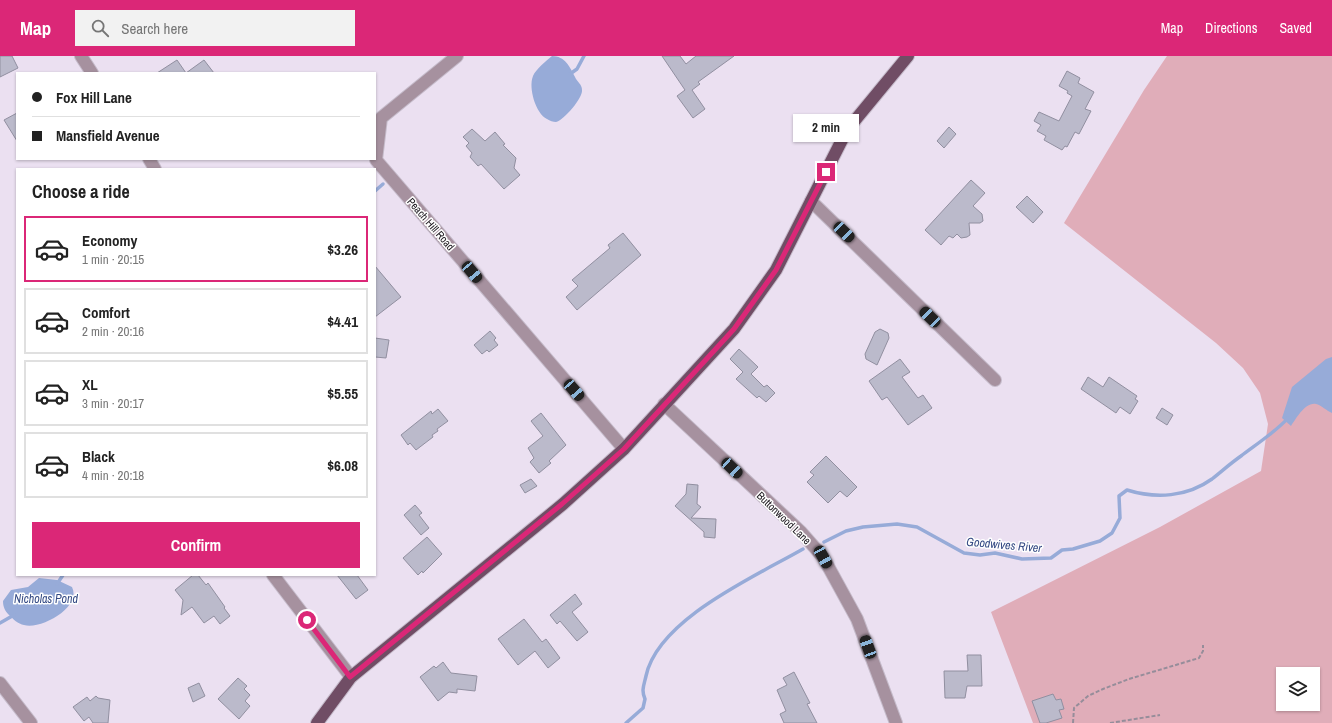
<!DOCTYPE html>
<meta charset="utf-8">
<style>
:root{--surface:#fff;--page:#f2f2f2;--text:#222;--muted:#767676;--line:#e0e0e0;--accent:#db2777}
body{margin:0;font-family:"Archivo Narrow",sans-serif;background:var(--page);color:var(--text);height:100vh;display:flex;flex-direction:column;font-size:15px;white-space:nowrap}
*{box-sizing:border-box;margin:0}
p{font-size:13px;color:var(--muted)}
.icon{flex:none;width:22px;height:22px;fill:none;stroke:currentColor;stroke-width:2;stroke-linecap:round;stroke-linejoin:round}
.map{position:relative;flex:1;overflow:hidden}
.drawer{position:absolute;left:16px;top:112px;width:360px;height:408px;display:flex;flex-direction:column;background:var(--surface);border-radius:0px;box-shadow:0 1px 3px #0004}
.drawer>*{flex:none}
.hud{position:absolute;left:16px;top:16px;width:360px;height:88px;border-radius:0px;box-shadow:0 1px 3px #0004;display:grid;align-content:center;height:88px;padding:0 16px;background:var(--surface)}
.controls{position:absolute;left:1276px;top:611px;display:grid;gap:8px}
.controls a{display:grid;place-items:center;width:44px;height:44px;border-radius:0px;background:var(--surface);box-shadow:0 1px 3px #0004;font-size:20px}
.end{position:absolute;width:18px;height:18px;margin:-9px;border:5px solid #db2777;background:#fff;box-shadow:0 0 0 2px #fff}
.from{border-radius:50%}
.bubble{position:absolute;height:28px;border-radius:0px;background:var(--surface);box-shadow:0 1px 3px #0004;font-size:13px;font-weight:700;line-height:28px;text-align:center}
.car{position:absolute;width:12px;height:24px;margin:-12px -6px;border-radius:5px;box-shadow:0 0 3px 1px #0007;background:linear-gradient(#222 24%,#8ab4d8 0 40%,#222 0 76%,#8ab4d8 0 86%,#222 0)}
.hud b{display:flex;align-items:center;gap:14px;height:38px;font-size:15px}
.hud b+b{border-top:1px solid var(--line)}
.hud i{width:10px;height:10px;background:var(--text)}
ul{padding:0;list-style:none}
li{display:flex;align-items:center;gap:12px;height:66px;margin:0 8px 6px;padding:0 8px;border:2px solid var(--line);border-radius:0px}
li div{flex:1}
li b{display:block;font-size:15px}
li em{font-style:normal;font-weight:700}
li.on{border-color:var(--accent)}
li>.icon{width:36px;height:36px;stroke-width:1.5}
h2{padding:0 16px;font-size:18px;line-height:48px}
.action{display:flex;gap:8px;margin-top:auto;padding:8px 16px}
.action a{flex:1;height:46px;border-radius:0px;background:var(--accent);color:#fff;font-size:16px;font-weight:700;line-height:46px;text-align:center}
header{display:flex;align-items:center;gap:24px;box-sizing:border-box;height:56px;padding:0 20px;background:var(--accent);color:#fff}
header strong{font-size:19px}
nav{display:flex;gap:22px;margin-inline-start:auto;font-size:14px}
.search{width:280px;height:36px;background:var(--page);display:flex;align-items:center;gap:10px;box-sizing:border-box;padding:0 14px;border-radius:0px;color:var(--muted);font-size:15px}
.map>svg:first-child{display:block}
.green{fill:#e0adb9;fill-rule:evenodd}
.water{fill:#97abd8}
.lines{fill:none;stroke-linecap:round;stroke-linejoin:round}
.stream{stroke:#97abd8;stroke-width:3.5}
.building{fill:#bbbacb;stroke:#918fa0}
.minor-casing{stroke:#c5bbca;stroke-width:14}
.major-casing{stroke:#c5bbca;stroke-width:14}
.path{stroke:#968d9a;stroke-width:2;stroke-dasharray:4 2;stroke-linecap:butt}
.minor{stroke:#a6919f;stroke-width:12}
.major{stroke:#704d65;stroke-width:12}
.route{stroke:#db2777;stroke-width:5}
.labels{text-anchor:middle;dominant-baseline:central;stroke-width:3;stroke-linejoin:round;paint-order:stroke}
.street-label{font-size:11px;fill:#19151b;stroke:#fff}
.water-label{font-size:12px;font-style:italic;fill:#334983;stroke:#fff}
</style>
<header>
<strong>Map</strong>
<div class="search"><svg class="icon" aria-label="search" viewBox="0 0 24 24"><circle cx="10" cy="10" r="6"/><path d="M15 15l6 6"/></svg>Search here</div>
<nav><a>Map</a><a>Directions</a><a>Saved</a></nav>
</header>
<div class="map">
<svg width="1332" height="667" viewBox="0 0 1332 667">
<rect width="100%" height="100%" fill="#ebe0f1"/>
<path class="green" d="M 1167,0 L 1332,0 L 1332,667 L 1033,667 L 991,556 L 1160,471 L 1261,415 L 1268,368 L 1260,337 L 1243,312 L 1216,287 L 1064,167 L 1144,34 ZM 1283,618 L 1313,618 L 1313,648 L 1283,648 Z"/>
<g class="water">
<path d="M 552,0 C 565,0 570,11 575,21 C 577,26 582,28 582,34 C 583,42 564,64 556,66 C 553,66 550,65 547,63 C 536,58 528,32 533,20 C 536,13 546,5 552,0 Z"/>
<path d="M 1332,301 L 1332,357 C 1327,355 1321,349 1316,348 C 1305,346 1296,363 1291,370 L 1282,362 L 1292,331 L 1326,303 Z"/>
<path d="M 39,522 L 57,524 L 72,531 C 82,551 41,574 24,569 C 18,568 13,563 9,559 C 5,555 3,551 3,545 L 11,534 L 28,531 Z"/>
</g>
<g class="lines">
<g class="stream">
<path d="M 570,18 L 577,13 L 584,0"/>
<path d="M 375,135 L 383,128"/>
<path d="M 824,486 L 846,475 L 863,471 L 897,468 L 917,471 L 964,497 L 980,499 L 995,497 L 1022,503 L 1051,502 L 1062,494 L 1073,493 L 1100,485 L 1112,477 L 1120,462 L 1119,440 L 1127,434 C 1156,443 1187,441 1212,423 C 1222,415 1231,407 1241,400 C 1254,390 1278,374 1288,362"/>
<path d="M 57,528 L 63,519"/>
<path d="M 0,567 L 14,559"/>
<path d="M 626,667 L 643,652 L 645,643 C 641,634 644,629 646,620 C 658,563 756,520 803,493"/>
</g>
</g>
<g class="building">
<path d="M 0,0 L 12,0 L 18,12 L 0,21 Z"/>
<path d="M 662,0 L 680,0 L 686,8 L 696,0 L 734,0 L 698,26 L 700,28 L 692,34 L 705,53 L 693,62 L 677,40 L 685,34 Z"/>
<path d="M 177,4 L 186,17 L 204,4 L 214,17 L 157,17 Z"/>
<path d="M 1067,15 L 1080,22 L 1078,27 L 1094,36 L 1085,53 L 1091,55 L 1079,78 L 1075,76 L 1067,91 L 1065,90 L 1062,94 L 1044,84 L 1046,80 L 1037,75 L 1041,69 L 1034,65 L 1039,56 L 1059,65 L 1072,40 L 1067,37 L 1068,35 L 1059,30 Z"/>
<path d="M 17,57 L 17,85 L 4,64 Z"/>
<path d="M 949,71 L 956,78 L 944,92 L 937,85 Z"/>
<path d="M 472,73 L 485,85 L 495,76 L 505,88 L 503,89 L 516,102 L 514,112 L 520,119 L 504,133 L 481,108 L 478,110 L 470,101 L 472,97 L 466,90 L 469,87 L 463,81 Z"/>
<path d="M 971,124 L 985,137 L 973,150 L 982,158 L 983,165 L 980,167 L 969,167 L 970,179 L 967,181 L 961,182 L 957,178 L 953,182 L 949,180 L 941,189 L 925,174 Z"/>
<path d="M 1027,140 L 1043,156 L 1033,167 L 1016,151 Z"/>
<path d="M 623,177 L 641,199 L 577,254 L 566,241 L 578,230 L 572,224 L 610,192 L 608,189 Z"/>
<path d="M 375,210 L 401,241 L 375,261 Z"/>
<path d="M 880,273 L 888,277 L 889,282 L 877,309 L 866,303 L 865,298 L 875,276 Z"/>
<path d="M 490,275 L 496,282 L 494,284 L 498,289 L 489,296 L 487,294 L 482,298 L 474,289 Z"/>
<path d="M 375,282 L 389,284 L 386,302 L 375,301 Z"/>
<path d="M 739,293 L 758,311 L 751,318 L 764,331 L 767,329 L 775,337 L 766,346 L 759,340 L 757,342 L 736,323 L 743,316 L 730,303 Z"/>
<path d="M 900,303 L 910,316 L 902,321 L 918,342 L 923,339 L 932,352 L 908,369 L 887,341 L 882,344 L 869,325 Z"/>
<path d="M 1088,321 L 1103,331 L 1109,321 L 1137,340 L 1135,343 L 1138,345 L 1130,358 L 1120,351 L 1116,357 L 1081,333 Z"/>
<path d="M 1162,352 L 1173,359 L 1167,369 L 1156,362 Z"/>
<path d="M 438,353 L 448,365 L 437,373 L 438,375 L 432,379 L 433,381 L 416,394 L 410,387 L 408,389 L 401,379 L 431,355 L 432,358 Z"/>
<path d="M 541,357 L 566,389 L 549,405 L 551,407 L 539,417 L 530,406 L 534,402 L 528,392 L 543,380 L 531,365 Z"/>
<path d="M 826,400 L 857,431 L 847,441 L 840,435 L 828,447 L 807,426 L 814,419 L 810,416 Z"/>
<path d="M 531,423 L 537,430 L 525,437 L 520,429 Z"/>
<path d="M 687,428 L 698,429 L 697,448 L 701,451 L 691,462 L 716,463 L 715,482 L 704,481 L 704,476 L 675,450 L 686,438 Z"/>
<path d="M 415,449 L 422,457 L 419,459 L 429,472 L 421,479 L 404,459 Z"/>
<path d="M 427,481 L 442,498 L 423,517 L 422,515 L 418,519 L 403,502 Z"/>
<path d="M 193,519 L 198,519 L 206,529 L 208,527 L 225,551 L 224,552 L 230,560 L 220,568 L 214,560 L 204,567 L 192,551 L 181,559 L 183,544 L 175,534 Z"/>
<path d="M 337,519 L 357,519 L 368,534 L 356,543 Z"/>
<path d="M 575,538 L 582,548 L 572,556 L 588,576 L 577,585 L 560,565 L 557,568 L 550,559 Z"/>
<path d="M 524,563 L 542,586 L 546,583 L 560,602 L 548,612 L 535,595 L 518,609 L 498,583 Z"/>
<path d="M 967,599 L 981,599 L 982,630 L 967,630 L 965,642 L 945,642 L 944,615 L 968,615 Z"/>
<path d="M 443,606 L 451,617 L 477,620 L 475,635 L 457,633 L 457,637 L 449,636 L 438,645 L 420,621 L 434,610 L 436,612 Z"/>
<path d="M 794,616 L 810,647 L 807,648 L 817,667 L 784,667 L 780,658 L 786,655 L 777,634 L 787,629 L 783,622 Z"/>
<path d="M 238,622 L 247,630 L 244,633 L 250,639 L 245,645 L 250,650 L 239,663 L 218,643 Z"/>
<path d="M 199,627 L 205,640 L 193,646 L 188,632 Z"/>
<path d="M 1053,638 L 1056,644 L 1061,643 L 1064,653 L 1059,654 L 1062,662 L 1046,667 L 1040,667 L 1032,645 Z"/>
<path d="M 96,640 L 98,642 L 110,644 L 108,667 L 93,667 L 89,661 L 84,665 L 73,651 L 87,641 L 90,645 Z"/>
</g>
<g class="lines">
<defs>
<g id="minor">
<path d="M 81,0 L 92,17"/>
<path d="M 457,0 L 381,62 L 376,104 L 624,393"/>
<path d="M 149,103 L 155,113"/>
<path d="M 811,145 L 995,324"/>
<path d="M 664,348 L 801,476 L 823,501 L 857,563 L 896,667"/>
<path d="M 273,519 L 351,621"/>
<path d="M 0,627 L 31,667"/>
</g>
<path id="major" d="M 317,667 L 351,621 L 563,448 L 624,393 L 734,273 L 776,214 L 847,74 L 908,0"/>
</defs>
<use href="#minor" class="minor-casing"/>
<use href="#major" class="major-casing"/>
<g class="path">
<path d="M 1073,667 L 1074,652 L 1088,640 L 1103,633 L 1129,623 L 1199,602 L 1203,595 L 1203,589"/>
<path d="M 1110,667 L 1160,659"/>
</g>
<use href="#minor" class="minor"/>
<use href="#major" class="major"/>
</g>
<g class="lines">
<path class="route" d="M 307,564 L 350,621 L 562,448 L 624,393 L 734,273 L 776,214 L 826,116"/>
</g>
<g class="labels">
<g class="street-label">
<text transform="translate(431 168) rotate(49)">Peach Hill Road</text>
<text transform="translate(784 462) rotate(44)">Buttonwood Lane</text>
</g>
<g class="water-label">
<text transform="translate(1004 489) rotate(5)">Goodwives River</text>
<text x="46" y="543">Nicholas Pond</text>
</g>
</g>
</svg>
<div class="controls">
<a><svg class="icon" aria-label="layers" viewBox="0 0 24 24"><path d="M12 4l9 5-9 5-9-5zM3 14l9 5 9-5"/></svg></a>
</div>
<i class="end from" style="left:307px;top:564px"></i>
<i class="end" style="left:826px;top:116px"></i>
<div class="bubble" style="left:793px;top:58px;width:66px">2 min</div>
<i class="car" style="left:844px;top:176px;rotate:134deg"></i>
<i class="car" style="left:472px;top:216px;rotate:140deg"></i>
<i class="car" style="left:930px;top:261px;rotate:314deg"></i>
<i class="car" style="left:574px;top:334px;rotate:139deg"></i>
<i class="car" style="left:732px;top:412px;rotate:133deg"></i>
<i class="car" style="left:823px;top:501px;rotate:151deg"></i>
<i class="car" style="left:868px;top:591px;rotate:340deg"></i>
<div class="hud">
<b><i class="from"></i>Fox Hill Lane</b>
<b><i></i>Mansfield Avenue</b>
</div>
<section class="drawer">
<h2>Choose a ride</h2>
<ul>
<li class="on"><svg class="icon" aria-label="car" viewBox="0 0 24 24"><path d="M5 17H2v-5l4-1 3-4h7l3 4 3 1v5h-3M9 17h6M6 11h13"/><circle cx="7" cy="17" r="2"/><circle cx="17" cy="17" r="2"/></svg><div><b>Economy</b><p>1 min · 20:15</p></div><em>$3.26</em></li>
<li><svg class="icon" aria-label="car" viewBox="0 0 24 24"><path d="M5 17H2v-5l4-1 3-4h7l3 4 3 1v5h-3M9 17h6M6 11h13"/><circle cx="7" cy="17" r="2"/><circle cx="17" cy="17" r="2"/></svg><div><b>Comfort</b><p>2 min · 20:16</p></div><em>$4.41</em></li>
<li><svg class="icon" aria-label="car" viewBox="0 0 24 24"><path d="M5 17H2v-5l4-1 3-4h7l3 4 3 1v5h-3M9 17h6M6 11h13"/><circle cx="7" cy="17" r="2"/><circle cx="17" cy="17" r="2"/></svg><div><b>XL</b><p>3 min · 20:17</p></div><em>$5.55</em></li>
<li><svg class="icon" aria-label="car" viewBox="0 0 24 24"><path d="M5 17H2v-5l4-1 3-4h7l3 4 3 1v5h-3M9 17h6M6 11h13"/><circle cx="7" cy="17" r="2"/><circle cx="17" cy="17" r="2"/></svg><div><b>Black</b><p>4 min · 20:18</p></div><em>$6.08</em></li>
</ul>
<div class="action"><a>Confirm</a></div>
</section>
</div>
